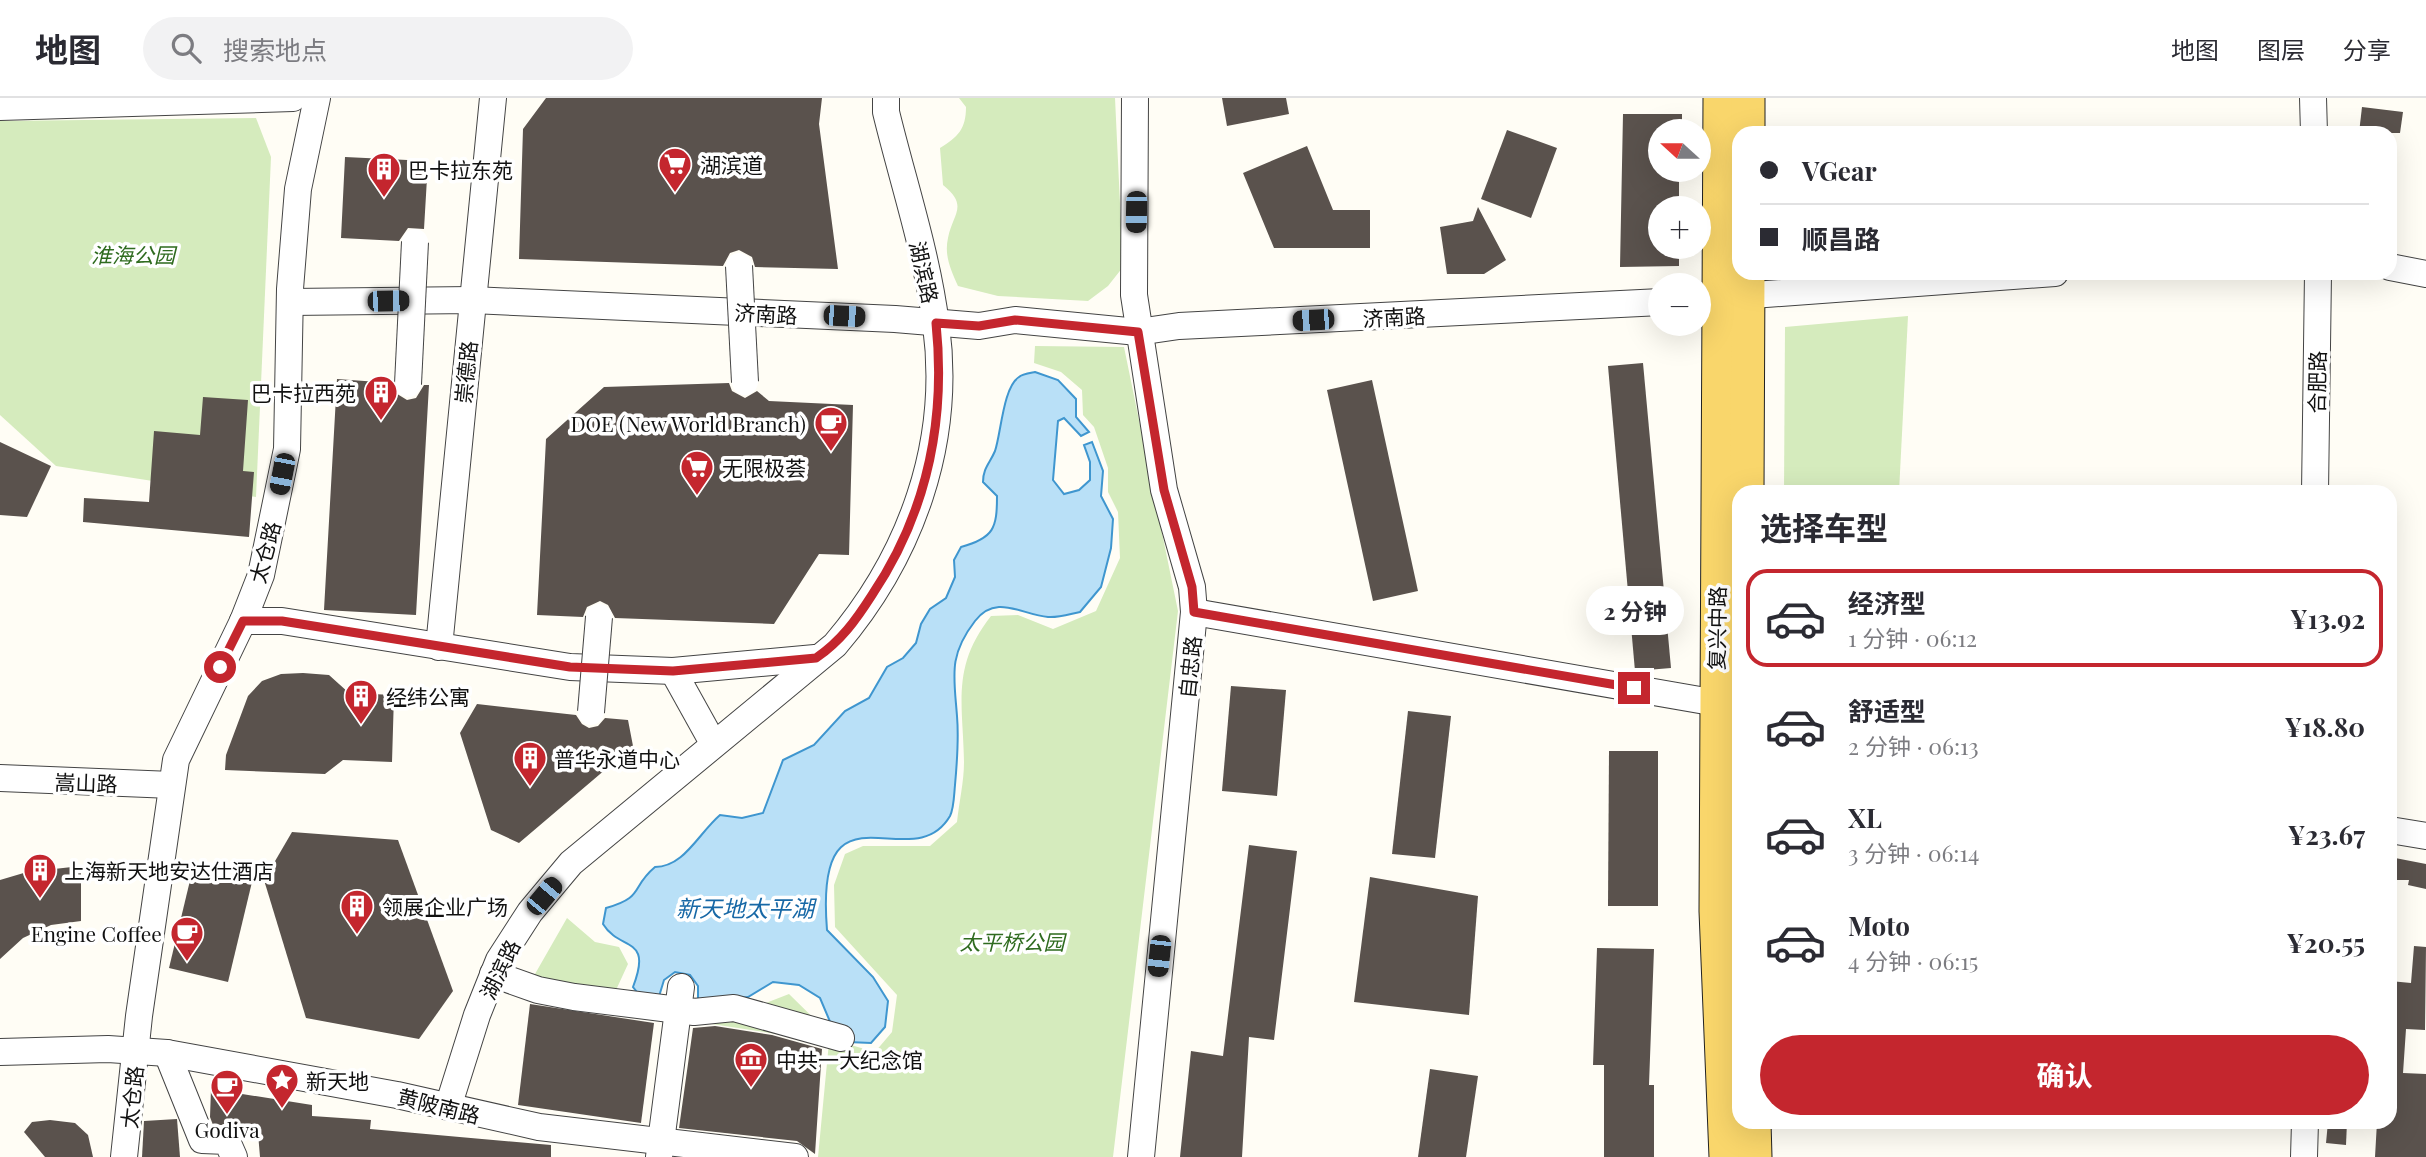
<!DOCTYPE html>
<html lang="zh">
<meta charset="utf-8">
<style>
:root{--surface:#fff;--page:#f2f2f3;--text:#2b2b33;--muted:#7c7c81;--line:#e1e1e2;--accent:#c4262e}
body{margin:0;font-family:"Playfair Display","Noto Sans SC",serif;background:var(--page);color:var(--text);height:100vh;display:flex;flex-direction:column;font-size:26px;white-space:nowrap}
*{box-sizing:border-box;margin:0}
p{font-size:23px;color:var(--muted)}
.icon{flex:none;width:38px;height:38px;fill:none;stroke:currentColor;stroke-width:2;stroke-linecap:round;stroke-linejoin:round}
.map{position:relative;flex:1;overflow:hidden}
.sheet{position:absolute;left:1732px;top:387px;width:665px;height:644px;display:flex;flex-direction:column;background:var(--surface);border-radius:21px;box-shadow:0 7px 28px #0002}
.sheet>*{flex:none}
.top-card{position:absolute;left:1732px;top:28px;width:665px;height:154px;border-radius:21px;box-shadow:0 7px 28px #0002;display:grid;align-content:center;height:154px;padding:0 28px;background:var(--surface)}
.needle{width:46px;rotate:291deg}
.fabs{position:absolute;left:1648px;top:21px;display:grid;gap:14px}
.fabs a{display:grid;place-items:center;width:63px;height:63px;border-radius:50%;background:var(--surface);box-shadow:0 7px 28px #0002;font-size:35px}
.end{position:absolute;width:32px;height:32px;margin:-16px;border:9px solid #c4262e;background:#fff;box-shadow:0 0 0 4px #fff}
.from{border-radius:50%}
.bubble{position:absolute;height:49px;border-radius:24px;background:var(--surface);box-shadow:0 7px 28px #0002;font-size:23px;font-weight:700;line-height:49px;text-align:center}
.car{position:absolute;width:21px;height:42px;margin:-21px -10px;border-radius:9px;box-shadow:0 0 5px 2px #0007;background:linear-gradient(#222 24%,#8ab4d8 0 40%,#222 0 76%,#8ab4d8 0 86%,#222 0)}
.top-card b{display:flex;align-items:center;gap:24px;height:66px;font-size:26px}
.top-card b+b{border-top:2px solid var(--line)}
.top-card i{width:18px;height:18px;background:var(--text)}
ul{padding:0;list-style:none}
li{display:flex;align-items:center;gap:21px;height:98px;margin:0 14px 10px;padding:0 14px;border:4px solid transparent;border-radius:21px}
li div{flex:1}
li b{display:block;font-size:26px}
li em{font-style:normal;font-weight:700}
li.current{border-color:var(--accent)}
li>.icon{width:63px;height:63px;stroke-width:1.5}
h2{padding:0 28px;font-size:32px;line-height:84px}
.primary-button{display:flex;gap:14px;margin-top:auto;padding:14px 28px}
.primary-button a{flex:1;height:80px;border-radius:42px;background:var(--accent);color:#fff;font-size:28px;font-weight:700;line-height:80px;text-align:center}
header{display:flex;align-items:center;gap:42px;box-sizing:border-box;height:98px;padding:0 35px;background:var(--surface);border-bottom:2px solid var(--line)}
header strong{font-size:33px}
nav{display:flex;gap:38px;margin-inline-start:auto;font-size:24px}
.search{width:490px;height:63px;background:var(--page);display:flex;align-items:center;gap:18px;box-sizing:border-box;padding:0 24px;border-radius:38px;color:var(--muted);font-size:26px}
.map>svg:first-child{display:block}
.green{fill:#d5ebbd}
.water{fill:#b9e0f7;stroke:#3f96cf;stroke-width:2}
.building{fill:#5a524d}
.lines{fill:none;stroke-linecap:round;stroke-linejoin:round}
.minor-casing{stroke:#444;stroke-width:28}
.major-casing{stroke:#222;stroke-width:35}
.minor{stroke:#fff;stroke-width:26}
.major{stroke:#f9d66b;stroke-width:33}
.minor-bridge-casing{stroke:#444;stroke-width:28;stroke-linecap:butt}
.minor-bridge{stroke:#fff;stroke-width:26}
.route{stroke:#c4262e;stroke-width:9}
.labels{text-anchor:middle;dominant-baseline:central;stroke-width:7;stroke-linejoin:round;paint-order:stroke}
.poi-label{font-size:21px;fill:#111;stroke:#fff;text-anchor:start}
.park-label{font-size:21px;font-style:italic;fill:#2f6b1f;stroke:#fff}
.street-label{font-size:21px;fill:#111;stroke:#fff}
.water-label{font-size:23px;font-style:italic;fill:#1768a6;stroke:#fff}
</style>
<header>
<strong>地图</strong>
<div class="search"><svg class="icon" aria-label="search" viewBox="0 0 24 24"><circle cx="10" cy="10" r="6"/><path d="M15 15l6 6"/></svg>搜索地点</div>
<nav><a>地图</a><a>图层</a><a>分享</a></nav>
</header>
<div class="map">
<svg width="2426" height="1059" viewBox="0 0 2426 1059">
<rect width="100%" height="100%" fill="#fffdf5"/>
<g class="green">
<path d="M 959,0 L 1115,0 L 1123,169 L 1108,188 L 1088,203 L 998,198 L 958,188 C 951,172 944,158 948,140 C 953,115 969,108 943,87 L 940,50 C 958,39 966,31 966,9 Z"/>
<path d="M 256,20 L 271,59 L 256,399 L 56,368 L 0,317 L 0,23 Z"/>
<path d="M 1908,218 L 1899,394 L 1784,394 L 1785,229 Z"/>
<path d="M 1035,248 L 1124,249 L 1178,513 L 1113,1059 L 818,1059 L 829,944 L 523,897 L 567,820 L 595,844 L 619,849 L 628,866 L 616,892 L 637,911 L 758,908 L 789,896 L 837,943 L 875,954 L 892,934 L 897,897 L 835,829 L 834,787 L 845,756 L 863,748 L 930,748 L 957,724 C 959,704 964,684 964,664 C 963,605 951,569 991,518 L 1018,517 L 1053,531 L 1096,513 L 1120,460 L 1118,414 L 1108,394 L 1108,370 L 1094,329 L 1083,317 L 1082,292 L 1061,274 L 1034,265 Z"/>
</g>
<path class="water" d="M 1035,274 L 1058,282 L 1076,301 L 1076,319 L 1089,334 L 1081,338 L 1064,320 L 1058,323 L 1053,382 L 1064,396 L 1079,392 L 1090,382 L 1090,364 L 1084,347 L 1092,344 L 1103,373 L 1101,398 L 1113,421 L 1111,450 L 1101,489 L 1080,514 C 1070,516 1058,520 1048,519 C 1022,517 996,495 975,523 C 948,558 954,578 957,618 C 959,641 957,665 955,687 C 954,697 954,710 950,718 C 912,783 814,673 827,832 L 873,879 L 888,903 L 885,929 L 871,945 L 848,944 L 831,926 L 820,900 L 799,887 L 773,884 L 748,899 L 698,905 L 698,888 L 690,877 L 675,874 L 664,882 L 657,905 L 641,899 L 633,889 C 653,837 620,854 603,826 L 606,810 C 645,799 630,790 655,769 C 684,769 698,736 720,717 L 742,720 L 763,715 L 783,662 L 814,647 L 845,613 L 869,600 L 887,569 L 903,560 L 916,545 L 921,526 L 930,511 L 946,500 L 955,479 L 954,462 L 961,449 C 994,440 997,430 997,398 L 983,384 C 983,370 990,365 995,353 C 1001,336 1003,289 1019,279 C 1022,276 1030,275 1035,274 Z"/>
<g class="building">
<path d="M 546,0 L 822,0 L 819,26 L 838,171 L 755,169 L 752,159 L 739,152 L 730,155 L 723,168 L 519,161 L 523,31 Z"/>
<path d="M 1222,0 L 1286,0 L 1289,16 L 1227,28 Z"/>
<path d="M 2362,9 L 2403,14 L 2400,35 L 2359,35 Z"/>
<path d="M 1623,16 L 1682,16 L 1682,33 L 1661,33 L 1661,72 L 1679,72 L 1679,110 L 1661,110 L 1661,149 L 1679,149 L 1679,168 L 1620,169 Z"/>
<path d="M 1507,32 L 1557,50 L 1531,120 L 1481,101 Z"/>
<path d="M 1307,48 L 1333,112 L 1370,112 L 1370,150 L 1274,150 L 1243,75 Z"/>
<path d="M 345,59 L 428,63 L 424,131 L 408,130 L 399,143 L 341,140 Z"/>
<path d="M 1478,109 L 1506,162 L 1484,176 L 1447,176 L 1440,129 L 1473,123 Z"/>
<path d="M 1643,265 L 1671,570 L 1635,573 L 1608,268 Z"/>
<path d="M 337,281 L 392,285 L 394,294 L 407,302 L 416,300 L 424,287 L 429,287 L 416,517 L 324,512 Z"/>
<path d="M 1372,282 L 1418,493 L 1373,503 L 1327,292 Z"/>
<path d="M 729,285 L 732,293 L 745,300 L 757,293 L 769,303 L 853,307 L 849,457 L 819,456 L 774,526 L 615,520 L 608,507 L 600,503 L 587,509 L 583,519 L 537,517 L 546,341 L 604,289 Z"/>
<path d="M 203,299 L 248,302 L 243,373 L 254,374 L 249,439 L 83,424 L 84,400 L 149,404 L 154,333 L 200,337 Z"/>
<path d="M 0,344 L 51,368 L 27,419 L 0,417 Z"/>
<path d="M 303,575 L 329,577 L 349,595 L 394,597 L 392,664 L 343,662 L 325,676 L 225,672 L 226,657 L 248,598 L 262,583 L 281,576 Z"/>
<path d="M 1231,588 L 1286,592 L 1277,698 L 1222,693 Z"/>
<path d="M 477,606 L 576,617 L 582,626 L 589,630 L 598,628 L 605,620 L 628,622 L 633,648 L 519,745 L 491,732 L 460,635 Z"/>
<path d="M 1408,613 L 1451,618 L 1435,760 L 1392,756 Z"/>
<path d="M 1609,653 L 1658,653 L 1658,808 L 1608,808 Z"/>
<path d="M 292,734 L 398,742 L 453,893 L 419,941 L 306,920 L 264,782 Z"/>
<path d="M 1249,747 L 1297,753 L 1274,942 L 1249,939 L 1242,1059 L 1180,1059 L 1191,953 L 1223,958 Z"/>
<path d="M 2390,759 L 2426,766 L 2426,791 L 2408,787 L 2409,782 L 2390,782 Z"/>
<path d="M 81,768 L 81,823 L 51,827 L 23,840 L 0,861 L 0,782 L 27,774 Z"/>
<path d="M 193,770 L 252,784 L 228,884 L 169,870 Z"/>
<path d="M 1370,779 L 1478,798 L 1469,917 L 1354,904 Z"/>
<path d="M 2414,848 L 2426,849 L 2425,932 L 2406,931 L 2403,975 L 2426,976 L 2426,1059 L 2375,1059 L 2377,1024 L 2390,1024 L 2390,883 L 2411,885 Z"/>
<path d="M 1597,850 L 1654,851 L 1649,987 L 1654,987 L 1654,1059 L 1604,1059 L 1604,967 L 1593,967 Z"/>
<path d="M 530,906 L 654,925 L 641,1025 L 518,1007 Z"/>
<path d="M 715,928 L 772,937 L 822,951 L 815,1056 L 797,1043 L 679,1030 L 693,930 Z"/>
<path d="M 1430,971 L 1478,978 L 1466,1059 L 1418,1059 Z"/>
<path d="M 211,991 L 312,1007 L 312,1018 L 371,1022 L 370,1031 L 551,1047 L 551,1059 L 260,1059 L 258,1035 L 239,1034 L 228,1027 L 213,1027 L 210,1019 Z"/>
<path d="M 177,1021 L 180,1059 L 142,1059 L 144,1023 Z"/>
<path d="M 50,1022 L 75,1025 L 88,1037 L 93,1059 L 45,1059 L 24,1034 L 32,1024 Z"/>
<path d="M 2328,1024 L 2347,1024 L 2346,1047 L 2326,1045 Z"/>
</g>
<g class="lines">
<defs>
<g id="minor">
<path d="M 1135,0 L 1134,197 L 1164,392 L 1192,489 L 1194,514 L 1141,1059"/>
<path d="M 2313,0 L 2314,35"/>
<path d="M 0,9 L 293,0"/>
<path d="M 2390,169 L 2426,176"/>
<path d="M 1699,201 L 2055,175"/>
<path d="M 290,204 L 472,202 L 895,221 L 979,228 L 1015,222 L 1138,234 L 1179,228 L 1661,204"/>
<path d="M 2315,394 L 2318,175"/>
<path d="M 1194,514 L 1740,609"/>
<path d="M 243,523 L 282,523 L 570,569 L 673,573 L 815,560"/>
<path d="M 439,549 L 493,0"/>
<path d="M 673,573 L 713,645"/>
<path d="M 0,680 L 172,687"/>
<path d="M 2390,732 L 2426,738"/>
<path d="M 493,876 L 538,892 L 574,899 L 694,914 L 734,910 L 841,940"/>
<path d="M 0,954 L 108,951 L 167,955 L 397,997 L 539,1029 L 795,1059"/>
<path d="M 167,955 L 202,1042 L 227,1043 L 234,1059"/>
<path d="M 448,1009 L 477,917 L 499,862 L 530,814 L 571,765 L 835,547 C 911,458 952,345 936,227 C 927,155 903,84 886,14 L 886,0"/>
<path d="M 124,1059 L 139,918 L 176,662 L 243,523 L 261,477 L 287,351 L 290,191 L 298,91 L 317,0"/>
<path d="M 659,1059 L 681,889"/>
<path d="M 2304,1059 L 2305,1024"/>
</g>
<g id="major">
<path d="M 1720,0 L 1716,813 L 1726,1059"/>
<path d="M 1748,0 L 1748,35"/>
<path d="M 1747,394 L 1748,175"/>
<path d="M 1754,1024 L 1755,1059"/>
</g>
</defs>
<use href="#minor" class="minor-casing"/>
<use href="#major" class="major-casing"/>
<use href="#minor" class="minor"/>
<use href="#major" class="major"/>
<defs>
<g id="minor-bridge">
<path d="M 739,168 L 745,284"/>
<path d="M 408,286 L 415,144"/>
<path d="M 591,614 L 599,519"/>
</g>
</defs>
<use href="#minor-bridge" class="minor-bridge-casing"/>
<use href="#minor-bridge" class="minor-bridge"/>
</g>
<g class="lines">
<path class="route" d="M 220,569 L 243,523 L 282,523 L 570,569 L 673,573 L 816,560 C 841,543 856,522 872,497 C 927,415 946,322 936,225 L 979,228 L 1015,222 L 1138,234 L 1164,392 L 1192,489 L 1194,514 L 1634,590"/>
</g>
<defs>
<symbol id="supermarket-pin" viewBox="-11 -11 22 30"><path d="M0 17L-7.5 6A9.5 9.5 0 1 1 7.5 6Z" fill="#c4262e" stroke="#fff"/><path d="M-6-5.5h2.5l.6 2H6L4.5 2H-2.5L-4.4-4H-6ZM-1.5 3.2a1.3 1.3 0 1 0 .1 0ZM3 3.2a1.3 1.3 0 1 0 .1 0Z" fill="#fff"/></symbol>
<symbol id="building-pin" viewBox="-11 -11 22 30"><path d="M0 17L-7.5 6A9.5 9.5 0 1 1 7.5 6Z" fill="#c4262e" stroke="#fff"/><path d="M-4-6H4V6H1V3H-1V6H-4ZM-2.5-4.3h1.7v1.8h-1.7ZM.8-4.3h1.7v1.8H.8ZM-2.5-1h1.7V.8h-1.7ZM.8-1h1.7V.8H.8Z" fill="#fff"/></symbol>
<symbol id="cafe-pin" viewBox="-11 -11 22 30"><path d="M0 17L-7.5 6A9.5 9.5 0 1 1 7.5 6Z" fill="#c4262e" stroke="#fff"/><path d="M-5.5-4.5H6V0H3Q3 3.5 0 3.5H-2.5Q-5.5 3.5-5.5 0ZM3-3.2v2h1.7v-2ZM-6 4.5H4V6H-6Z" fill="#fff"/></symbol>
<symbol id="museum-pin" viewBox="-11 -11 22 30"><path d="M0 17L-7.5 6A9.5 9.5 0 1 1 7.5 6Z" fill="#c4262e" stroke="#fff"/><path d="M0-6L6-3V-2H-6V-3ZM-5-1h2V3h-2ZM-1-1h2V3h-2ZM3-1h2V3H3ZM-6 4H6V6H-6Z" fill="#fff"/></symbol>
<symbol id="sight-pin" viewBox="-11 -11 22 30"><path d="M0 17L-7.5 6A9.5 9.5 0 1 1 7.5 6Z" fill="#c4262e" stroke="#fff"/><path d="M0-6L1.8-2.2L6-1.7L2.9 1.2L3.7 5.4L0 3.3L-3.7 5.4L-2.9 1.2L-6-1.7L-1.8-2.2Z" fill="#fff"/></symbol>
</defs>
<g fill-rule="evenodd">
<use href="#supermarket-pin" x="656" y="47" width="38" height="52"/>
<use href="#building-pin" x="365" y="52" width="38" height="52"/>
<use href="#building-pin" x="362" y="275" width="38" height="52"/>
<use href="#cafe-pin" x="812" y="306" width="38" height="52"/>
<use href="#supermarket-pin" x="678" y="350" width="38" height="52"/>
<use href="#building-pin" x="342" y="579" width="38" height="52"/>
<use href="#building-pin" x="511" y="641" width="38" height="52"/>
<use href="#building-pin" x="21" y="753" width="38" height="52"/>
<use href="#building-pin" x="338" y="789" width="38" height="52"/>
<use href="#cafe-pin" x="168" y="816" width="38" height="52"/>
<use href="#museum-pin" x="732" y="942" width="38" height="52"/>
<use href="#sight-pin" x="263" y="963" width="38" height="52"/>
<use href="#cafe-pin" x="208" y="969" width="38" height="52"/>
</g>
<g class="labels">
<g class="poi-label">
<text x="700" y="66">湖滨道</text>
<text x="408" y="71">巴卡拉东苑</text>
<text x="356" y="294" text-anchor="end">巴卡拉西苑</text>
<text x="806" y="325" text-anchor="end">DOE (New World Branch)</text>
<text x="722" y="369">无限极荟</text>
<text x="386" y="598">经纬公寓</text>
<text x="554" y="660">普华永道中心</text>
<text x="64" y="772">上海新天地安达仕酒店</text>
<text x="382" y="808">领展企业广场</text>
<text x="162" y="835" text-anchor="end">Engine Coffee</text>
<text x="776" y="961">中共一大纪念馆</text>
<text x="306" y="982">新天地</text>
<text x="227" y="1031" text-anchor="middle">Godiva</text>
</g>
<g class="park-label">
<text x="133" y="156">淮海公园</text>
<text x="1012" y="843">太平桥公园</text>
</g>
<g class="street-label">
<text transform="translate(925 174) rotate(77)">湖滨路</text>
<text transform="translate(766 215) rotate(3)">济南路</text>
<text transform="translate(1394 218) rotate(-3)">济南路</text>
<text transform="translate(465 274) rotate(-84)">崇德路</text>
<text transform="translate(2316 284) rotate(-89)">合肥路</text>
<text transform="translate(264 454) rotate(-75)">太仓路</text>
<text transform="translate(1716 530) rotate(-89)">复兴中路</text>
<text transform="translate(1189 569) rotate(-84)">自忠路</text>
<text transform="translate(86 684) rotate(2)">嵩山路</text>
<text transform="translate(499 871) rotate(-64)">湖滨路</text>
<text transform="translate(131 999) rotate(-84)">太仓路</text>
<text transform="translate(439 1007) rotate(14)">黄陂南路</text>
</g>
<g class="water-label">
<text x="745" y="809">新天地太平湖</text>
</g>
</g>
</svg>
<div class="fabs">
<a><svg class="needle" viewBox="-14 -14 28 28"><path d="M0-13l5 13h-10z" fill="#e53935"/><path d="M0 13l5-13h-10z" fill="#7c7c81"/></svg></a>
<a>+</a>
<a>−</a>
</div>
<i class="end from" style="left:220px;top:569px"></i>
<i class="end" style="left:1634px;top:590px"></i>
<div class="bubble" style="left:1586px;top:488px;width:98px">2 分钟</div>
<i class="car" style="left:1136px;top:114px;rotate:181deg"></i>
<i class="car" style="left:388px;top:203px;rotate:89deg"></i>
<i class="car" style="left:844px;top:218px;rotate:93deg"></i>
<i class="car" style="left:1313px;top:222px;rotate:267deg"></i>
<i class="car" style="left:282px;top:376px;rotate:191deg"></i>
<i class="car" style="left:544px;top:798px;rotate:40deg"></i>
<i class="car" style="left:1159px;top:858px;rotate:186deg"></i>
<div class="top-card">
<b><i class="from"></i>VGear</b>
<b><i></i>顺昌路</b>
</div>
<section class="sheet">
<h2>选择车型</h2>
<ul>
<li class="current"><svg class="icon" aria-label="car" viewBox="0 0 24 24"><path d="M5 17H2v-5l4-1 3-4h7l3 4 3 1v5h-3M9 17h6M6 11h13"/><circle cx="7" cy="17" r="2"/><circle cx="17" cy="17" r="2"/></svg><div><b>经济型</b><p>1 分钟 · 06:12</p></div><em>¥13.92</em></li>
<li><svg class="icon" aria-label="car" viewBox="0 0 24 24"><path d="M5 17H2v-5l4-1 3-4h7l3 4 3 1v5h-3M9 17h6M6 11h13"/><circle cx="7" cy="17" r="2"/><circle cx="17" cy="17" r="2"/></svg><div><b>舒适型</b><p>2 分钟 · 06:13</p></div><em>¥18.80</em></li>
<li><svg class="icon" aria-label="car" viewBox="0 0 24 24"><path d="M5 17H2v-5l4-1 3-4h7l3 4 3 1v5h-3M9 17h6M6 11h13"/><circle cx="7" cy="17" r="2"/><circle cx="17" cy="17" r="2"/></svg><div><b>XL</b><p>3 分钟 · 06:14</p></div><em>¥23.67</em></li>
<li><svg class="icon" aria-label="car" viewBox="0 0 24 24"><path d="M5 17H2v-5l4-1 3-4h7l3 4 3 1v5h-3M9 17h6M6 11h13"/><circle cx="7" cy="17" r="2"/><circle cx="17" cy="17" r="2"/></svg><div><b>Moto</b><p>4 分钟 · 06:15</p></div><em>¥20.55</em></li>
</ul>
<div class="primary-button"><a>确认</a></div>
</section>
</div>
